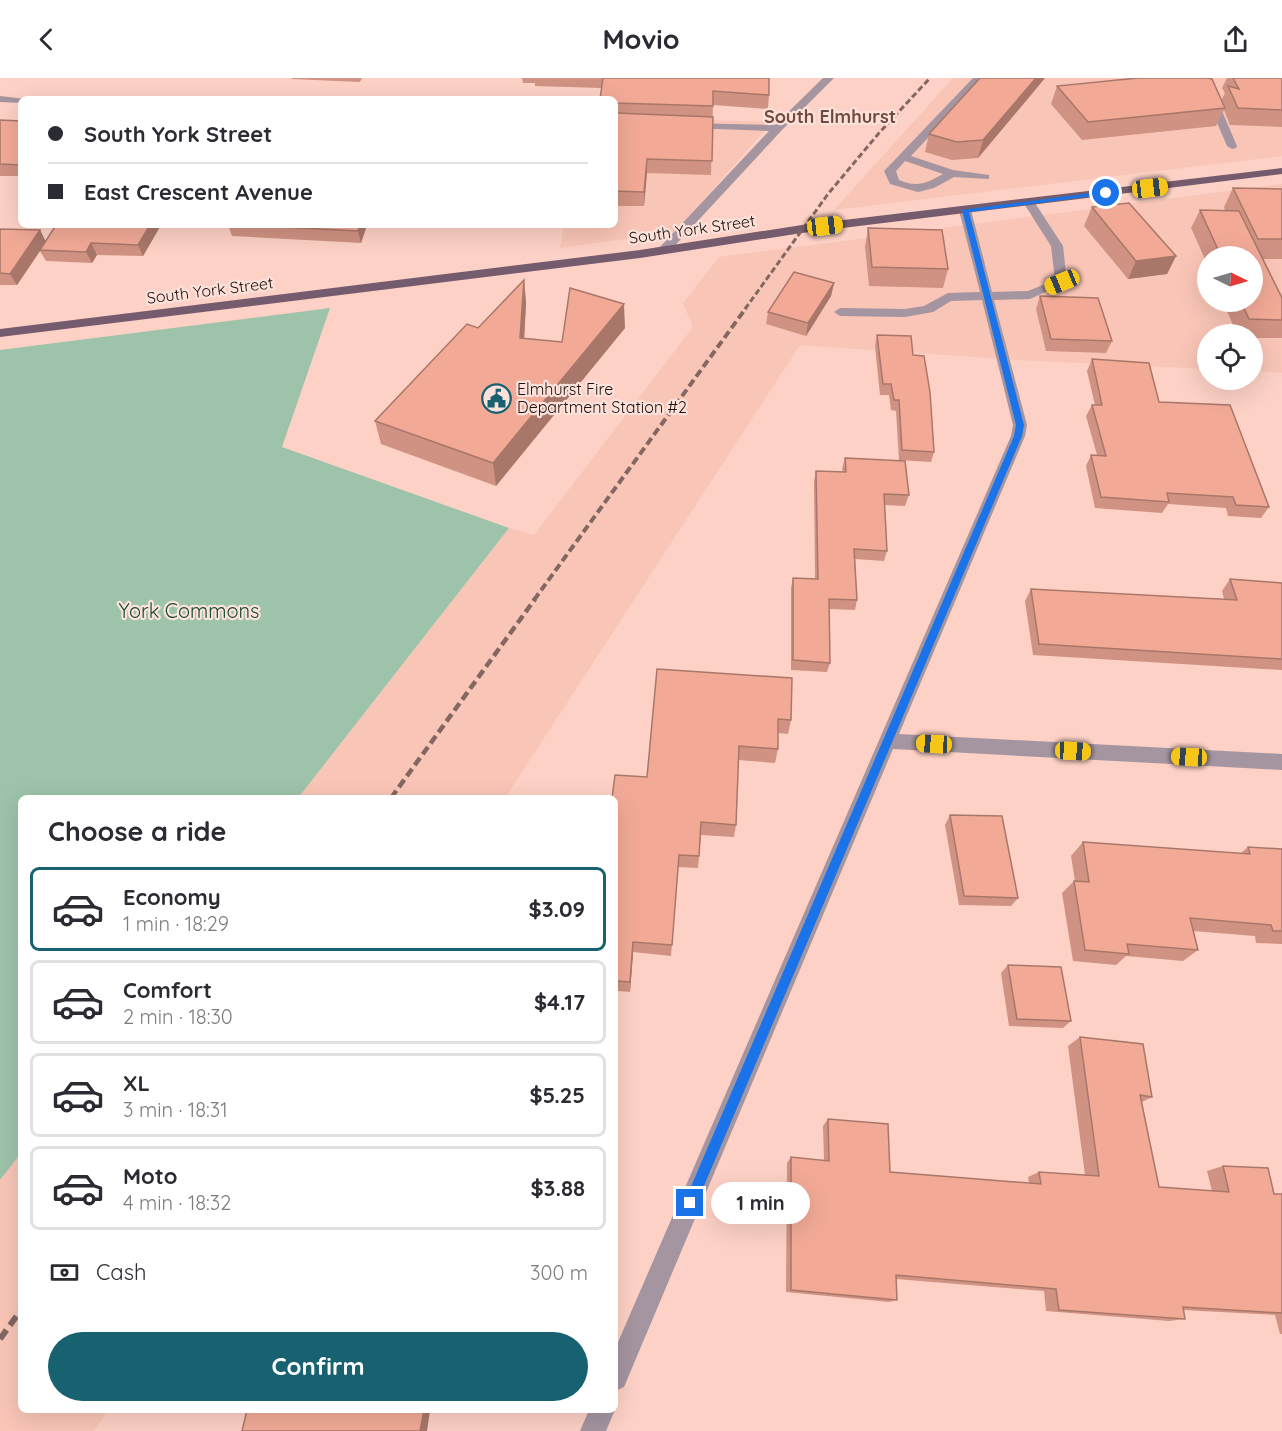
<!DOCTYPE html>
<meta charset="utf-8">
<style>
:root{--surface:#fff;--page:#f2f2f3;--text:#2b2b33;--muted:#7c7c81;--line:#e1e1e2;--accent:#186170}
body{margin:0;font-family:Quicksand,sans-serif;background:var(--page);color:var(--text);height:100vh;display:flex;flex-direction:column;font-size:22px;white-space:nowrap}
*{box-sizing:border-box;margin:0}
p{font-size:20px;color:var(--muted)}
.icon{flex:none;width:33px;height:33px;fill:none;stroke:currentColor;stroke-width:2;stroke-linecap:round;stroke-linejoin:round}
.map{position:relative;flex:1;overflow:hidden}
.drawer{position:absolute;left:18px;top:717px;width:600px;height:618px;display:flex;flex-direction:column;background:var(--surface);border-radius:9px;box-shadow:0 6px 24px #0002}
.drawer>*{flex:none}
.guide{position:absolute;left:18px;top:18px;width:600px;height:132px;border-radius:9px;box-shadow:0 6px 24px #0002;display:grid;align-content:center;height:132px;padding:0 30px;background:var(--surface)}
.needle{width:39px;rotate:95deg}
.tools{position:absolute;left:1197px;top:168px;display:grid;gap:12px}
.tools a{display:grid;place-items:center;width:66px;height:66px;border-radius:50%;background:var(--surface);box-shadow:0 6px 24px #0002;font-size:30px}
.end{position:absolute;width:27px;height:27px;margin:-14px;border:8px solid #1a73e8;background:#fff;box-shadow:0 0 0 3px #fff}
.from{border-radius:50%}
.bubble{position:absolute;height:42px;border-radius:21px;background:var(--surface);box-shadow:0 6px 24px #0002;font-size:20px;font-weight:800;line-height:42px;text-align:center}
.car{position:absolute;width:18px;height:36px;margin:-18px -9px;border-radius:8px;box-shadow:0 0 4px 2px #0007;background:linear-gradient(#f5c518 24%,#345 0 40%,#f5c518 0 76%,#345 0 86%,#f5c518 0)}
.guide b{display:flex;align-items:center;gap:21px;height:57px;font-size:22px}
.guide b+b{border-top:2px solid var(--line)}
.guide i{width:15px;height:15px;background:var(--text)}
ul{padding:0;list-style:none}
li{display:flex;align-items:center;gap:18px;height:84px;margin:0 12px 9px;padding:0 18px;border:3px solid var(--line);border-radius:9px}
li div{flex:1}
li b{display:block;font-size:22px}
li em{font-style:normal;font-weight:800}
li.selected{border-color:var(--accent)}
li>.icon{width:54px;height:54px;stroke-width:1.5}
h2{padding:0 30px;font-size:27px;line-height:72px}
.pay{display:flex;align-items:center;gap:15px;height:66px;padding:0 30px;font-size:22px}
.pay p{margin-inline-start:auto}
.primary-button{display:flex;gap:12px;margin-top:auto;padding:12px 30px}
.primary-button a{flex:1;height:69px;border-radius:36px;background:var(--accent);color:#fff;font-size:24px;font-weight:800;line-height:69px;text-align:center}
header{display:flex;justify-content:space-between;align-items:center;height:78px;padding:0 30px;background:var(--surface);font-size:27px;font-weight:800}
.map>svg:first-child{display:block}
.built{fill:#f9c5b7;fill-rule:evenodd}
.green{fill:#9dc3aa}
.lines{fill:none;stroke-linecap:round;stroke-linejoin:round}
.minor{fill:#a495a0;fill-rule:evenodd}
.major{fill:#755b6e;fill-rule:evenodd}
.rail-far3{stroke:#836760;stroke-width:3;stroke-dasharray:6 3;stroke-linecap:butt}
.rail-far2{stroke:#836760;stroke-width:4;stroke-dasharray:8 4;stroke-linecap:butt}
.rail-far1{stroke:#836760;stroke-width:4.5;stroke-dasharray:9 4.5;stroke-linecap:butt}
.rail{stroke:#836760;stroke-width:6;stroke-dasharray:11 6;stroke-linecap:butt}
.wall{fill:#d09282}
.shaded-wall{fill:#a9776a}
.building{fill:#f2aa97;stroke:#a9776a;stroke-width:1.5}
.route{fill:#1a73e8}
.labels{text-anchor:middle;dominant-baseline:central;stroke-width:4.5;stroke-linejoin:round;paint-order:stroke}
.far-street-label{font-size:16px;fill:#1f100d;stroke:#fde2db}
.far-poi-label{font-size:16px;fill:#1f100d;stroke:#fde2db;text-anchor:start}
.far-neighbourhood-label{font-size:18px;font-weight:bold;fill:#6f4a41;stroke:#fde2db}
.park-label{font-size:20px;fill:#184a2e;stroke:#fde2db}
</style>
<header><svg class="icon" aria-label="back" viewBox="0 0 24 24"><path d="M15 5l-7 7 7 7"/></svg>Movio<svg class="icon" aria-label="share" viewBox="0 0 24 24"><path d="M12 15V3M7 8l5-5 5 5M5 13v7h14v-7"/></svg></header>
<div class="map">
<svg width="1282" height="1353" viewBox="0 0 1282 1353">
<rect width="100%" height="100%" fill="#fdd1c5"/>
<g class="built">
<path d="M 953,0 L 1282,0 L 1282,78 L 834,132 Z"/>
<path d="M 615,39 L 772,44 L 675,154 L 560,170 L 564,147 L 615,147 Z"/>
<path d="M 1282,106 L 1282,295 L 1253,293 L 1252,256 L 1208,256 L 1207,291 L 1019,282 L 800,267 L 505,720 L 298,720 L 509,450 L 534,457 L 693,249 L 683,225 L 719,179 ZM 1208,178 L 1252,178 L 1252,224 L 1208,224 Z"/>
<path d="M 21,1075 L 21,1332 L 108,1332 L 94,1353 L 0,1353 L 0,1102 Z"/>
</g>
<path class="green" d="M 330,230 L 282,369 L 509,450 L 298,720 L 21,720 L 21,1075 L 0,1102 L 0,272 Z"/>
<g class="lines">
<g class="minor">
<path d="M 823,0 L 834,0 L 782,52 L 668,175 L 660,175 L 660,169 L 769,53 L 690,50 L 686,49 L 686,45 L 775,47 Z"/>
<path d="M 973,0 L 984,0 L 911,78 L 953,92 L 989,97 L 989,101 L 954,99 L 934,110 L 918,114 L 890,106 L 884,93 L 886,91 ZM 905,83 L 943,96 C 927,105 917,110 899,102 L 896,93 Z"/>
<path d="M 1166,0 L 1181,0 L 1212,10 L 1237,68 L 1236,70 L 1232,71 L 1227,68 L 1204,14 Z"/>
<path d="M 0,18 L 26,21 L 21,21 L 21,25 L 0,24 Z"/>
<path d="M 1029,121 L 1033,122 L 1063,168 L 1067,204 L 1030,221 L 994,222 L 1027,347 L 1025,358 L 899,656 L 1282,676 L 1282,692 L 893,671 L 624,1309 L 615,1313 L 615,1271 L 1011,358 L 1013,347 L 982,222 L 951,223 L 933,234 L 905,239 L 840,238 L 834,234 L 840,230 L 905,231 L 924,228 L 948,215 L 980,214 L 959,132 L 965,128 L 971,132 L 992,214 L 1028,213 L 1055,202 L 1051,168 L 1023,124 Z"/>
<path d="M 589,1332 L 615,1332 L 606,1353 L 580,1353 Z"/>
</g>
<path class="major" d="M 1282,90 L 1282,96 L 802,155 L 640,180 L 0,259 L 0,251 L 640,172 L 802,147 Z"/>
<path class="rail-far3" d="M 745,231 L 828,116 L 879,55 L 930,0"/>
<path class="rail-far2" d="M 534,522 L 746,230"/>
<path class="rail-far1" d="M 391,720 L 535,521"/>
<path class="rail" d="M 0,1261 L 21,1232"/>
</g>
<g class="wall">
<path d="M 292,0 L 362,0 L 360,4 L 292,1 Z"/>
<path d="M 522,0 L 769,0 L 769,17 L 768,31 L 713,27 L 711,97 L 647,95 L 644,128 L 615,128 L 615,21 L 601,10 L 535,8 L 535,5 L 523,5 Z"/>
<path d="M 1045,0 L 978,80 L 952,82 L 925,74 L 929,56 Z"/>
<path d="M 1227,0 L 1282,0 L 1282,49 L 1230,47 L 1224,32 L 1216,48 L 1082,62 L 1051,26 L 1057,8 L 1221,23 L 1225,15 L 1222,10 Z"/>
<path d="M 0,42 L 21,43 L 21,98 L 0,98 Z"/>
<path d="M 1233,110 L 1282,111 L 1282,181 L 1263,181 L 1282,220 L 1282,260 L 1252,260 L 1252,256 L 1237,256 L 1223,224 L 1252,224 L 1252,178 L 1208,178 L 1208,188 L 1191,150 L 1200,132 L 1225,133 L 1224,129 Z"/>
<path d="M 1092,129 L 1176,178 L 1167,196 L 1128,201 L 1084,148 Z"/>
<path d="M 161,147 L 143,178 L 97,177 L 92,185 L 46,183 L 40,173 L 17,207 L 0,207 L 0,151 L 40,152 L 45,163 Z"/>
<path d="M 228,147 L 367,147 L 361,165 L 232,158 Z"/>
<path d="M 450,147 L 480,147 L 480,148 Z"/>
<path d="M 868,150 L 948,191 L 943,210 L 869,208 L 865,169 Z"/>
<path d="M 524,202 L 526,225 L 524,261 L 562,264 L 625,250 L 496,408 L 381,366 L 375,343 L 478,250 Z"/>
<path d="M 834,205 L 831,218 L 806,258 L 766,246 L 768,234 Z"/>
<path d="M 1040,218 L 1112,263 L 1106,275 L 1046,273 L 1036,231 Z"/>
<path d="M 877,257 L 913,277 L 934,374 L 931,384 L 899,382 L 896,333 L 891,332 L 889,317 L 880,317 L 875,268 Z"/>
<path d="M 1092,281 L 1159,324 L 1269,429 L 1261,440 L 1228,438 L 1226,430 L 1168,426 L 1162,435 L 1095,430 L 1086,388 L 1091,377 L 1097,377 L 1086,338 L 1092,327 L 1095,327 L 1087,293 Z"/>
<path d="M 845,380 L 909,417 L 905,428 L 885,427 L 887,473 L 884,483 L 855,481 L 857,522 L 855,532 L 829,531 L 830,585 L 827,594 L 791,592 L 791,510 L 793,500 L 815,501 L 814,403 L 816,393 L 843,394 L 842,391 Z"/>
<path d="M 1230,501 L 1282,505 L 1282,592 L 1033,577 L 1025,523 L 1031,511 L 1224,521 L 1222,513 Z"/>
<path d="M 657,591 L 791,642 L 788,656 L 778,655 L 778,671 L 775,685 L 738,682 L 736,747 L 734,759 L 701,757 L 698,790 L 678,789 L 671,878 L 633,874 L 630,914 L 618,913 L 615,956 L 615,720 L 647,699 Z"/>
<path d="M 950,737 L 1018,820 L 1011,828 L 959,827 L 945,747 Z"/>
<path d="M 1083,764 L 1240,776 L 1248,769 L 1282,771 L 1282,866 L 1256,865 L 1255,858 L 1193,853 L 1198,872 L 1183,883 L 1126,878 L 1116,887 L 1073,883 L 1062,815 L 1074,803 L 1075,803 L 1071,778 Z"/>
<path d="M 1008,887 L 1071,943 L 1063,950 L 1009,948 L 1001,895 Z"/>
<path d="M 1080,959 L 1152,1019 L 1142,1024 L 1159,1109 L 1212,1113 L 1207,1093 L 1223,1088 L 1274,1116 L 1282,1116 L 1282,1256 L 1280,1256 L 1275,1237 L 1183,1232 L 1185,1241 L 1169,1243 L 1046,1233 L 1044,1213 L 896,1201 L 897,1222 L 889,1224 L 786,1214 L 787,1085 L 791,1079 L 824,1082 L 823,1048 L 828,1041 L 890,1094 L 1029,1105 L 1028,1099 L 1039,1094 L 1085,1097 L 1068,968 Z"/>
</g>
<g class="shaded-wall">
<path d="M 1036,0 L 1045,0 L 978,80 L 983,62 Z"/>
<path d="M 647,81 L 647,95 L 644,128 L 644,114 Z"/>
<path d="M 150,147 L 161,147 L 143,178 L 138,167 Z"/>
<path d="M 360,147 L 367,147 L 361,165 L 358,153 Z"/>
<path d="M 40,152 L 46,164 L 17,207 L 10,196 Z"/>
<path d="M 91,165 L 97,177 L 92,185 L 86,174 Z"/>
<path d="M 1176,178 L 1167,196 L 1128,201 L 1136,183 Z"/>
<path d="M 524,202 L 526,225 L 523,283 L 520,260 Z"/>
<path d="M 834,205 L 831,218 L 806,258 L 808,245 Z"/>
<path d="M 624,226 L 625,250 L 496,408 L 493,385 Z"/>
<path d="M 633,864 L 633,874 L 630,914 L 630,904 Z"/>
<path d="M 618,903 L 618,913 L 615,956 L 615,938 Z"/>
<path d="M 424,1332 L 430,1332 L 427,1353 L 420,1353 Z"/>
</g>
<g class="building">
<path d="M 603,0 L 769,0 L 769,17 L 713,13 L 713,28 L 615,25 L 615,21 L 600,21 Z"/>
<path d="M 980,0 L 1036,0 L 983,62 L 957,64 L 929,56 Z"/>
<path d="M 1138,0 L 1207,0 L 1212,1 L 1225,30 L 1088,44 L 1057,8 Z"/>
<path d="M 1233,0 L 1282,0 L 1282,32 L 1238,30 L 1228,8 L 1239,11 Z"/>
<path d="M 615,35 L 713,39 L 712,83 L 647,81 L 644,114 L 615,113 Z"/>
<path d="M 0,42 L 21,43 L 21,87 L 0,86 Z"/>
<path d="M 1233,110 L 1282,111 L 1282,161 L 1258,161 Z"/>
<path d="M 1129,125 L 1176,178 L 1136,183 L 1092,129 Z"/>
<path d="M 1200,132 L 1239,133 L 1282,220 L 1282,242 L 1249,241 L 1241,224 L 1252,224 L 1252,178 L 1221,178 Z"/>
<path d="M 56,147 L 150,147 L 138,167 L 91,165 L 86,174 L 40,172 Z"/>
<path d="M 242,147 L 360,147 L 358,153 Z"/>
<path d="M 868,150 L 942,152 L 948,191 L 872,189 Z"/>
<path d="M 0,151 L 40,152 L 10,196 L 0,195 Z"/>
<path d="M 794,194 L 834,205 L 808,245 L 768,234 Z"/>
<path d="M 524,202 L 520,260 L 562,264 L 570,210 L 624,226 L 493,385 L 375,343 L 467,246 L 478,250 Z"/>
<path d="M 1040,218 L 1098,220 L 1112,263 L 1051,261 Z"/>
<path d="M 877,257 L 911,258 L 913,277 L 924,278 L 930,314 L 934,374 L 902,372 L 899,322 L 894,322 L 891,306 L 883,306 Z"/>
<path d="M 1092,281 L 1149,285 L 1159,324 L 1230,327 L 1269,429 L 1236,427 L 1233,419 L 1167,415 L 1169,424 L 1101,419 L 1091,377 L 1106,378 L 1092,327 L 1102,327 Z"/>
<path d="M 845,380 L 905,383 L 909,417 L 884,416 L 887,473 L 854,471 L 857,522 L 829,521 L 830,585 L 793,582 L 793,500 L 818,501 L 816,393 L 846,394 Z"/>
<path d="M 1230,501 L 1282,505 L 1282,581 L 1039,566 L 1031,511 L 1237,522 Z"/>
<path d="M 657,591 L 792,600 L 791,642 L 778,641 L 778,671 L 739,668 L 736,747 L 701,744 L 699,778 L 679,777 L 672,867 L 633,864 L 630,904 L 618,903 L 615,938 L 615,720 L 612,720 L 615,697 L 647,699 Z"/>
<path d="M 950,737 L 1002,738 L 1018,820 L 964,818 Z"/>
<path d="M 1083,764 L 1250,776 L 1248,769 L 1282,771 L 1282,853 L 1273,853 L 1271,847 L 1190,840 L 1198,872 L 1127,866 L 1129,876 L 1085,872 L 1074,803 L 1089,804 Z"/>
<path d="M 1008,887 L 1061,889 L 1071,943 L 1017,941 Z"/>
<path d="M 1080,959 L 1143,966 L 1152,1019 L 1140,1017 L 1159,1109 L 1229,1114 L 1223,1088 L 1268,1090 L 1274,1116 L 1282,1116 L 1282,1235 L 1183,1229 L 1185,1241 L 1059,1232 L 1056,1211 L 896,1197 L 897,1222 L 791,1212 L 791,1079 L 829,1083 L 828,1041 L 888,1046 L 890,1094 L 1041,1106 L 1039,1094 L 1099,1098 Z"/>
<path d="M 247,1332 L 424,1332 L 420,1353 L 242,1353 Z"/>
</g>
<path class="route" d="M 1106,113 L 1108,116 L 969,134 L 1024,347 L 1022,358 L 695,1129 L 690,1131 L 686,1129 L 684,1125 L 686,1120 L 1014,358 L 1016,347 L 962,132 Z"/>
<defs>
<symbol id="civic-ring" viewBox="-11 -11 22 22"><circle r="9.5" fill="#fde2db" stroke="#186170" stroke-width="1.5"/><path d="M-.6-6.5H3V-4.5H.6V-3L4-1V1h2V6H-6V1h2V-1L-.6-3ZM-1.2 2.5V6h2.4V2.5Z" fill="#186170"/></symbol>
</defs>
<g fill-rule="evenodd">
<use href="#civic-ring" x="480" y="304" width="33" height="33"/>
</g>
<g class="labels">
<g class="far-street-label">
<text transform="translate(692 151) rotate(-8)">South York Street</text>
<text transform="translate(210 212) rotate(-7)">South York Street</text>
</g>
<g class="far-poi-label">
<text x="517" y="311">Elmhurst Fire<tspan x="517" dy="18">Department Station #2</tspan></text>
</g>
<g class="far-neighbourhood-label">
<text x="830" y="38">South Elmhurst</text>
</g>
<g class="park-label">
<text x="189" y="532">York Commons</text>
</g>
</g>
</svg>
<div class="tools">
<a><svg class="needle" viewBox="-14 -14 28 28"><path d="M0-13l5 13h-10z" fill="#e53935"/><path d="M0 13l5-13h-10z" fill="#7c7c81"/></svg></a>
<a><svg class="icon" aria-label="locate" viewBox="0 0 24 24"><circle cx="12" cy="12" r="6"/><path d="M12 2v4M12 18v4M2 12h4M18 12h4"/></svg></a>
</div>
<i class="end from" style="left:1106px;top:115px"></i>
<i class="end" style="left:690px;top:1125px"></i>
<div class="bubble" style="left:711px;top:1104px;width:99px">1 min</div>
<i class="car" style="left:1150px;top:110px;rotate:83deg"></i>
<i class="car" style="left:825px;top:148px;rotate:83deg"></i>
<i class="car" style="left:1062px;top:204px;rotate:248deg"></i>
<i class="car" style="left:934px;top:666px;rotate:273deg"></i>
<i class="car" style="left:1073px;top:673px;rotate:93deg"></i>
<i class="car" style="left:1189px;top:679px;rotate:273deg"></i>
<div class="guide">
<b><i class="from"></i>South York Street</b>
<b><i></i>East Crescent Avenue</b>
</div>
<section class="drawer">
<h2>Choose a ride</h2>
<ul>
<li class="selected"><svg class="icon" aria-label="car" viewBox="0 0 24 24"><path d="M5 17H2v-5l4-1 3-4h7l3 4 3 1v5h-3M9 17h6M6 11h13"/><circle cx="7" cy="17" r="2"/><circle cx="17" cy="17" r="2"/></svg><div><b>Economy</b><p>1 min · 18:29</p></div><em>$3.09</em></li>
<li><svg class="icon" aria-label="car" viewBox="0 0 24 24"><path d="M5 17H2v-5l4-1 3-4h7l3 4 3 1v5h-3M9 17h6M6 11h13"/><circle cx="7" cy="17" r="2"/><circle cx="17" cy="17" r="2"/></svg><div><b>Comfort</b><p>2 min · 18:30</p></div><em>$4.17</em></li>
<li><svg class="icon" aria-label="car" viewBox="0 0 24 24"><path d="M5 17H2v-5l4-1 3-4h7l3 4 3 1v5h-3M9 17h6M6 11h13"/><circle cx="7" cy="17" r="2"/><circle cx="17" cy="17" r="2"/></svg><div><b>XL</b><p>3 min · 18:31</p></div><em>$5.25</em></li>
<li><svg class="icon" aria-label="car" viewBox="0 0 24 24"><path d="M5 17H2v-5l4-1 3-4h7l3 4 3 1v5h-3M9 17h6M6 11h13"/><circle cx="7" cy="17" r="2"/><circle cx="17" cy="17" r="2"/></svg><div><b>Moto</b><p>4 min · 18:32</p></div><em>$3.88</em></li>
</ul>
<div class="pay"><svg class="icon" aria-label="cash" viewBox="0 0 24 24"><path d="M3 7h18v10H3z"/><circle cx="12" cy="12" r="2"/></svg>Cash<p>300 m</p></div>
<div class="primary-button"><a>Confirm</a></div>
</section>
</div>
